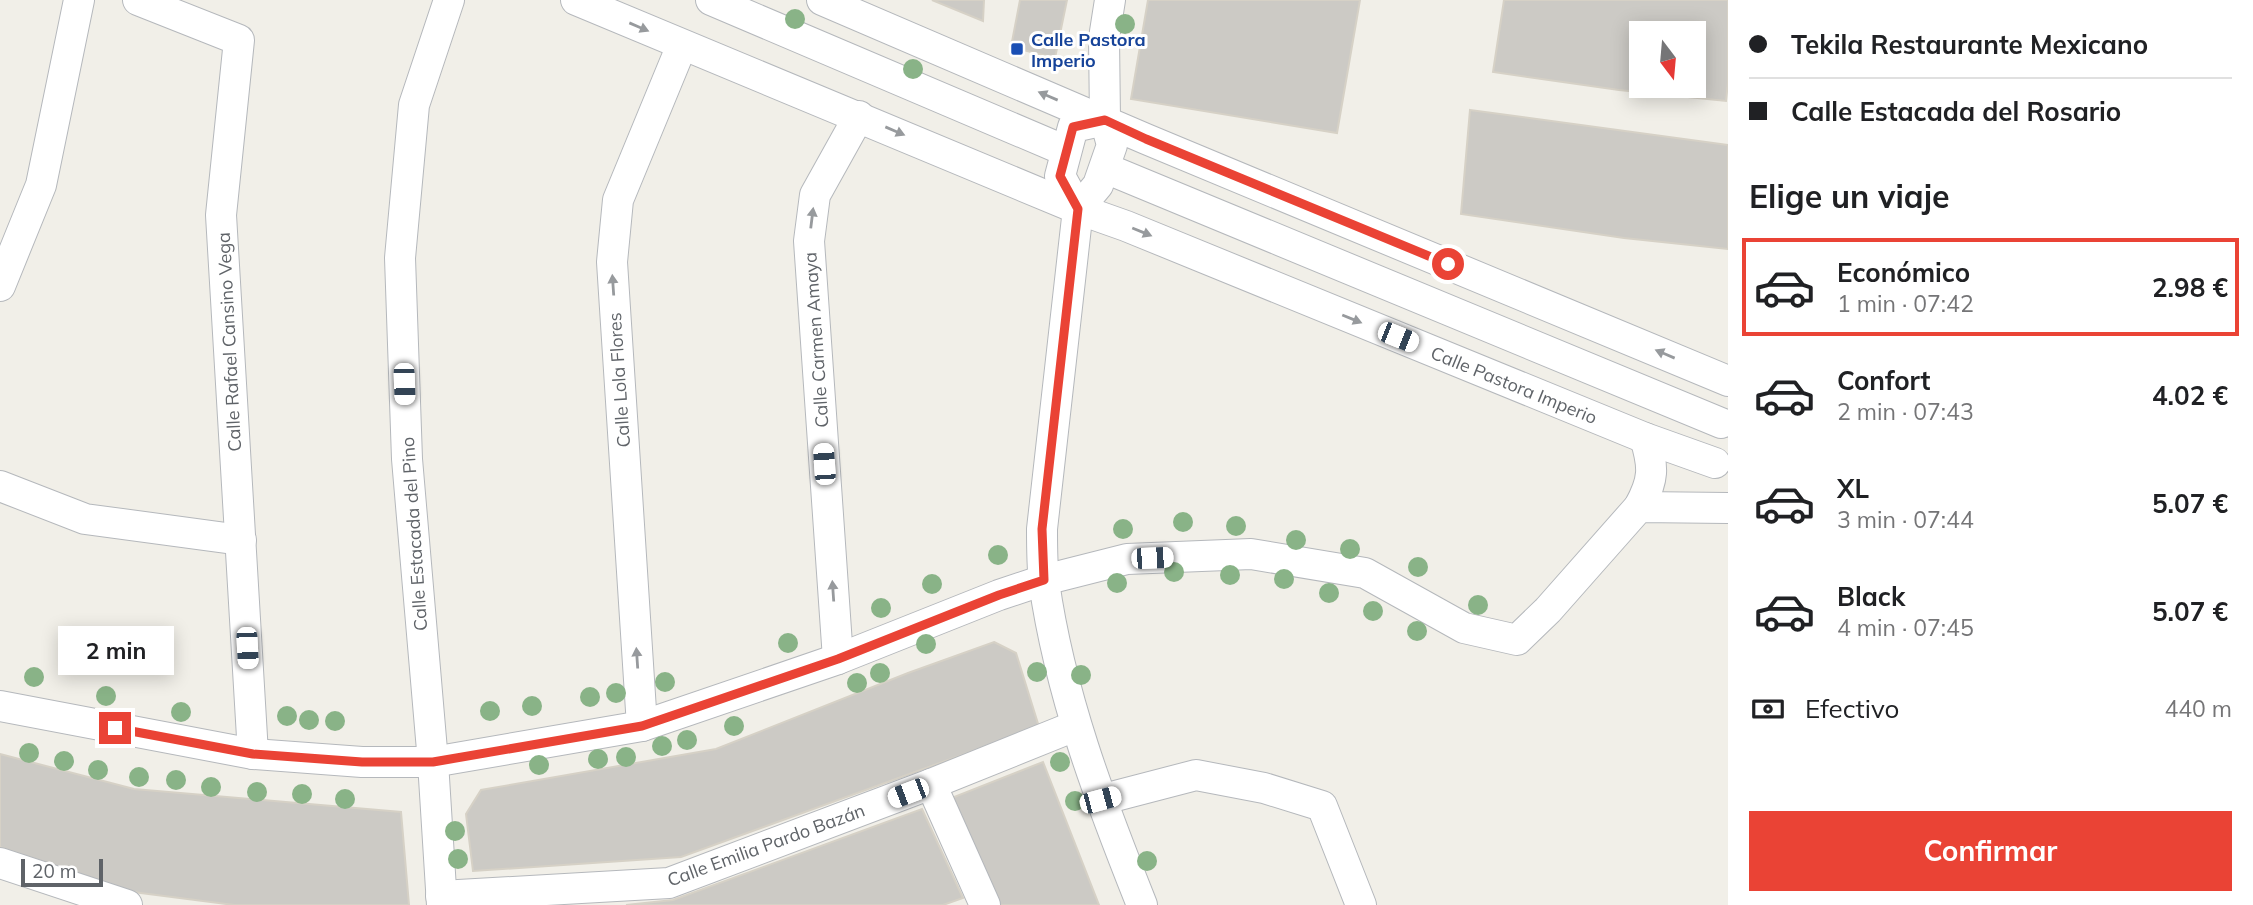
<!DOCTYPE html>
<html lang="es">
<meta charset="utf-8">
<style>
:root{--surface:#fff;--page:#f6f6f6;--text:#202124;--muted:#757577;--line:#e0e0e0;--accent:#ea4335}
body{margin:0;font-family:Mulish,sans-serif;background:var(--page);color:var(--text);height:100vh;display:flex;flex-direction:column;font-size:26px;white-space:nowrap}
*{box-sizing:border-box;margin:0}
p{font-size:23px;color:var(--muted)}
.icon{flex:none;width:38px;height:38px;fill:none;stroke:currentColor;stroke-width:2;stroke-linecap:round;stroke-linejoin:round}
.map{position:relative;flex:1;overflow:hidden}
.panel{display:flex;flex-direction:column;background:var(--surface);width:525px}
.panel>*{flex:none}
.banner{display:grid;align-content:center;height:154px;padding:0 21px;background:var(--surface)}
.needle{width:46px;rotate:164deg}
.buttons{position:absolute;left:1629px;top:21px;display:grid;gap:14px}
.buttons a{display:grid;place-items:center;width:77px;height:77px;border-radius:0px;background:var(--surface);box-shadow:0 4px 18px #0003;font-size:35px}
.scale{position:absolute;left:21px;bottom:18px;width:82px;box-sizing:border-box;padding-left:7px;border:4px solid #5f6368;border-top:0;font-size:19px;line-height:24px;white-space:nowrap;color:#5f6368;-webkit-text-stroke:5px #fff;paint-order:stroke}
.end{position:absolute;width:32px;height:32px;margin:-16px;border:9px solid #ea4335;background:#fff;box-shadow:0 0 0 4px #fff}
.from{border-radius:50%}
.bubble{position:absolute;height:49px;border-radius:0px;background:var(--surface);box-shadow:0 4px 18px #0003;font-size:23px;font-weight:700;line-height:49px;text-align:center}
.car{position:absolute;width:21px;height:42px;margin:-21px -10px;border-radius:9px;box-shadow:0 0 5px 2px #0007;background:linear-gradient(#fff 24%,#345 0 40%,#fff 0 76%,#345 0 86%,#fff 0)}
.banner b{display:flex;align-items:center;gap:24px;height:66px;font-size:26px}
.banner b+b{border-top:2px solid var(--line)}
.banner i{width:18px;height:18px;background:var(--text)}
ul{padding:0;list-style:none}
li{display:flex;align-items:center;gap:21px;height:98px;margin:0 14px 10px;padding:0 7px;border:4px solid transparent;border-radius:0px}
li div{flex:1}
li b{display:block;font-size:26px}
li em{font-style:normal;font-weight:700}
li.on{border-color:var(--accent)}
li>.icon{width:63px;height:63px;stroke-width:1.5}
h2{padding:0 21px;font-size:32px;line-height:84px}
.pay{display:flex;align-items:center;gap:18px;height:77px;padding:0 21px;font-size:26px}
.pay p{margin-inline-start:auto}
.button{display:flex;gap:14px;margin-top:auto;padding:14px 21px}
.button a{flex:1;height:80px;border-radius:0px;background:var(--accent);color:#fff;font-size:28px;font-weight:700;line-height:80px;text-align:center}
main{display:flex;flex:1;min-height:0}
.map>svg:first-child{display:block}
.building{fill:#cccac5;stroke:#d6d1c6;stroke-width:2;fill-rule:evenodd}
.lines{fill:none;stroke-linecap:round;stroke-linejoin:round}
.minor-casing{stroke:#b5b8bc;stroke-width:32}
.minor{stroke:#fff;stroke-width:30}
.tree{fill:#89b387}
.oneway{fill:#979a9d}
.route{stroke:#ea4335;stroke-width:9}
.transit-dot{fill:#1a4fb4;stroke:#fff;stroke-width:2.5}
.labels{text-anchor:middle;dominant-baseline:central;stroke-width:6;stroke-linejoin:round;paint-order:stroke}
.transit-label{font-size:18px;font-weight:bold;fill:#164399;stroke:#fff;text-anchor:start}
.street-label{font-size:18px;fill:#5f6368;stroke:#fff}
</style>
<main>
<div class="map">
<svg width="1728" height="905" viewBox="0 0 1728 905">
<rect width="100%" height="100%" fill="#f1efe8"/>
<g class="building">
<path d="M 932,0 L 984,0 L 983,21 Z"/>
<path d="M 1020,0 L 1067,0 L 1055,58 L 1011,47 Z"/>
<path d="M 1148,0 L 1360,0 L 1337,133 L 1131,99 Z"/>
<path d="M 1504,0 L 1728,0 L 1728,83 L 1726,101 L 1619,90 L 1493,72 ZM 1642,33 L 1694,33 L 1694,86 L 1642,86 Z"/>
<path d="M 1470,110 L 1728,145 L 1728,249 L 1624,238 L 1461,214 Z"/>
<path d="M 994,642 L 1016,653 L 1039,727 L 681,857 L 473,871 L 466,814 L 481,790 L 716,749 L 908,673 Z"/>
<path d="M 0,754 L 134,789 L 401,812 L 409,905 L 234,905 L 133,892 L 0,847 Z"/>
<path d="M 1043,762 L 1099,905 L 995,905 L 949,799 Z"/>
<path d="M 922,809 L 963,898 L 943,905 L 626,905 L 673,900 Z"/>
</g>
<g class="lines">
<defs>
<g id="minor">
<path d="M 138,0 L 239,40 L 221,215 L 253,754"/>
<path d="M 576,0 L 1078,209 L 1126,226 L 1645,438 L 1715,463"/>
<path d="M 711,0 L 1066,151"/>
<path d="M 822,0 L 1146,139 L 1728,381"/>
<path d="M 1105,168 L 1721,423"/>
<path d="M 1078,209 L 1042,529 C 1042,546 1042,565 1044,582 C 1060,695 1100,800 1142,905"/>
<path d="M 1078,209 L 1098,185 L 1112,145 L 1105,120 L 1104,38 L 1110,0"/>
<path d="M 1078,209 L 1060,176 L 1073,127 L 1105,120"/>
<path d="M 0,286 L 41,185 L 79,0"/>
<path d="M 0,486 L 85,519 L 241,540"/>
<path d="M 1639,507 C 1654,480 1654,467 1645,438"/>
<path d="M 838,659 L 809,241 L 815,195 L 859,116"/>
<path d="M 0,706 L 253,754 L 362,762 L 433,762 L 642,726 L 838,659 L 999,595 L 1044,580 L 1127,559 L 1251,554 L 1365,573 L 1464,628 L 1517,640 L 1548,610 L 1639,507 L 1728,508"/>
<path d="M 642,726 L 612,262 L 618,200 L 682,45"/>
<path d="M 931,784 L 985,905"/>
<path d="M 1100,800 L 1196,775 L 1264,788 L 1322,806 L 1361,905"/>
<path d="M 0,863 L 127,905"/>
<path d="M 441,896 L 669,883 L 931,784 L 1075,726"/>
<path d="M 442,905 L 433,762 L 407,459 L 400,258 L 414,105 L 449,0"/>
</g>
</defs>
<use href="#minor" class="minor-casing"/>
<use href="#minor" class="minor"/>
</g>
<g class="tree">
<circle cx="795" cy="19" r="10"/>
<circle cx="1125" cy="24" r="10"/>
<circle cx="913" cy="69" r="10"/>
<circle cx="1183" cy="522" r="10"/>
<circle cx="1236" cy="526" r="10"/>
<circle cx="1123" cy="529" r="10"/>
<circle cx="1296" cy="540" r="10"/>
<circle cx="1350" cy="549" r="10"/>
<circle cx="998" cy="555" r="10"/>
<circle cx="1418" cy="567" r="10"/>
<circle cx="1174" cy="572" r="10"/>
<circle cx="1230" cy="575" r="10"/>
<circle cx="1284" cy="579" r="10"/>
<circle cx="1117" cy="583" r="10"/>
<circle cx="932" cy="584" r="10"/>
<circle cx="1329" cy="593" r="10"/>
<circle cx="1478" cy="605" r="10"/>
<circle cx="881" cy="608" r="10"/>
<circle cx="1373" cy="611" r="10"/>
<circle cx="1417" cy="631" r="10"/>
<circle cx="788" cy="643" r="10"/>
<circle cx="926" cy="644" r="10"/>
<circle cx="1037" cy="672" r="10"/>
<circle cx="880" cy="673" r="10"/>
<circle cx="1081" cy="675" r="10"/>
<circle cx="34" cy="677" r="10"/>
<circle cx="665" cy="682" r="10"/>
<circle cx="857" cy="683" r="10"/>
<circle cx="616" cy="693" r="10"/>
<circle cx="106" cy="696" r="10"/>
<circle cx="590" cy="697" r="10"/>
<circle cx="532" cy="706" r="10"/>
<circle cx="490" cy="711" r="10"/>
<circle cx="181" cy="712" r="10"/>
<circle cx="287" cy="716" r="10"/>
<circle cx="309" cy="720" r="10"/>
<circle cx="335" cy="721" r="10"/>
<circle cx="734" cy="726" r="10"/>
<circle cx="687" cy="740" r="10"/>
<circle cx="662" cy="746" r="10"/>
<circle cx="29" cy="753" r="10"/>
<circle cx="626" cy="757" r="10"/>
<circle cx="598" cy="759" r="10"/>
<circle cx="64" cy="761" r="10"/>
<circle cx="1060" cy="762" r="10"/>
<circle cx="539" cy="765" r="10"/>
<circle cx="98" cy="770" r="10"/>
<circle cx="139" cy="777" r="10"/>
<circle cx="176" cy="780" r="10"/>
<circle cx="211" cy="787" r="10"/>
<circle cx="257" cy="792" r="10"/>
<circle cx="302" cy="794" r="10"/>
<circle cx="345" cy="799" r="10"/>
<circle cx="1075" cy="801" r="10"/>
<circle cx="455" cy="831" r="10"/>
<circle cx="458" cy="859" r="10"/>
<circle cx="1147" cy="861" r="10"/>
</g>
<defs><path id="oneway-solid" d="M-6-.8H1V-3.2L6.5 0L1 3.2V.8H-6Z" transform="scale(1.75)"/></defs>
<g class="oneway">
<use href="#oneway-solid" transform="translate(639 27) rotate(23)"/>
<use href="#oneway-solid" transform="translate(1048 96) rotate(-157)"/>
<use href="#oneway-solid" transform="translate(895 131) rotate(23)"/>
<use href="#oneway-solid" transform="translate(812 218) rotate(-83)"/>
<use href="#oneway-solid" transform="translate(1142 232) rotate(22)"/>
<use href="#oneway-solid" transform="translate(613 285) rotate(-94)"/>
<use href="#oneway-solid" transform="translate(1352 319) rotate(22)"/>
<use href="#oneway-solid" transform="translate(1665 354) rotate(-157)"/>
<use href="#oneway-solid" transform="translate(833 591) rotate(-94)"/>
<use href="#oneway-solid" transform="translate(637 658) rotate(-94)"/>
</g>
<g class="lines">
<path class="route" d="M 115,728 L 253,754 L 362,762 L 433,762 L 642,726 L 838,659 L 999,595 L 1044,580 L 1042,529 L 1078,209 L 1060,176 L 1073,127 L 1105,120 L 1146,139 L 1448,264"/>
</g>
<rect class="transit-dot" x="1010" y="42" width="14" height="14" rx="3.5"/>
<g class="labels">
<g class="transit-label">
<text x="1031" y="39">Calle Pastora<tspan x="1031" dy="21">Imperio</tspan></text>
</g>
<g class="street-label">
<text transform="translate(816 340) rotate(-94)">Calle Carmen Amaya</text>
<text transform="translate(229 342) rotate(-93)">Calle Rafael Cansino Vega</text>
<text transform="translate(619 380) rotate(-94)">Calle Lola Flores</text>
<text transform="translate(1514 385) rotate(22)">Calle Pastora Imperio</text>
<text transform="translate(414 534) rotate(-94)">Calle Estacada del Pino</text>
<text transform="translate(766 845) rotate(-20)">Calle Emilia Pardo Bazán</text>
</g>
</g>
</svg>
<div class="buttons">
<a><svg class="needle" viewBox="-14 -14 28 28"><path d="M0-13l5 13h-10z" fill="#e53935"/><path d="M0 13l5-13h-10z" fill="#757577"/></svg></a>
</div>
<div class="scale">20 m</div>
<i class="end from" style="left:1448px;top:264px"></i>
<i class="end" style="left:115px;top:728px"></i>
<div class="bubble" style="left:58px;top:626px;width:116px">2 min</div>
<i class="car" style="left:1398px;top:337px;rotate:112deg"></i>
<i class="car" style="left:404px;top:384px;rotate:178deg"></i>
<i class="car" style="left:824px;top:464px;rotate:356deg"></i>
<i class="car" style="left:1152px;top:558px;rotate:88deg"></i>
<i class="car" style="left:247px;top:648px;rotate:177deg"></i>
<i class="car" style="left:908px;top:793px;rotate:249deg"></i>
<i class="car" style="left:1100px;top:800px;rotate:75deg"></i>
</div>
<section class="panel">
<div class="banner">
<b><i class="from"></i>Tekila Restaurante Mexicano</b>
<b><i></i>Calle Estacada del Rosario</b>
</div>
<h2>Elige un viaje</h2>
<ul>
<li class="on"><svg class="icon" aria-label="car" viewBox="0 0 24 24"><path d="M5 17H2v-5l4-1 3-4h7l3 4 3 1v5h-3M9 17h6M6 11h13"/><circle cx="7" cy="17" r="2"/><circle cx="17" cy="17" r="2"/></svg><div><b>Económico</b><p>1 min · 07:42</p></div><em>2.98 €</em></li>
<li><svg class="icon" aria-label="car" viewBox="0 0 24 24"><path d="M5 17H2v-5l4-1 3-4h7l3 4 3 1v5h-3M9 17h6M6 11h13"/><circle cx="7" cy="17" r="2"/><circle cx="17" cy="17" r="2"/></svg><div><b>Confort</b><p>2 min · 07:43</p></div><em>4.02 €</em></li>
<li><svg class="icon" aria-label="car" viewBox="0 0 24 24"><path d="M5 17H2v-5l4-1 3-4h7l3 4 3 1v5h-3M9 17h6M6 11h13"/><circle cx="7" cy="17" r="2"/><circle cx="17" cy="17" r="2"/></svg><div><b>XL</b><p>3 min · 07:44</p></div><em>5.07 €</em></li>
<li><svg class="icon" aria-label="car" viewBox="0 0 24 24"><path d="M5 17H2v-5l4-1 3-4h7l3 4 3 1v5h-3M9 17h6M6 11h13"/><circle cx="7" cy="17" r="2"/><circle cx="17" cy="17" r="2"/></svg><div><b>Black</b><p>4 min · 07:45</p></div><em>5.07 €</em></li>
</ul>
<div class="pay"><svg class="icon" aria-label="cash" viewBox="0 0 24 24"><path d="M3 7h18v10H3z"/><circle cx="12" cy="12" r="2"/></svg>Efectivo<p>440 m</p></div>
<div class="button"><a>Confirmar</a></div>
</section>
</main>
